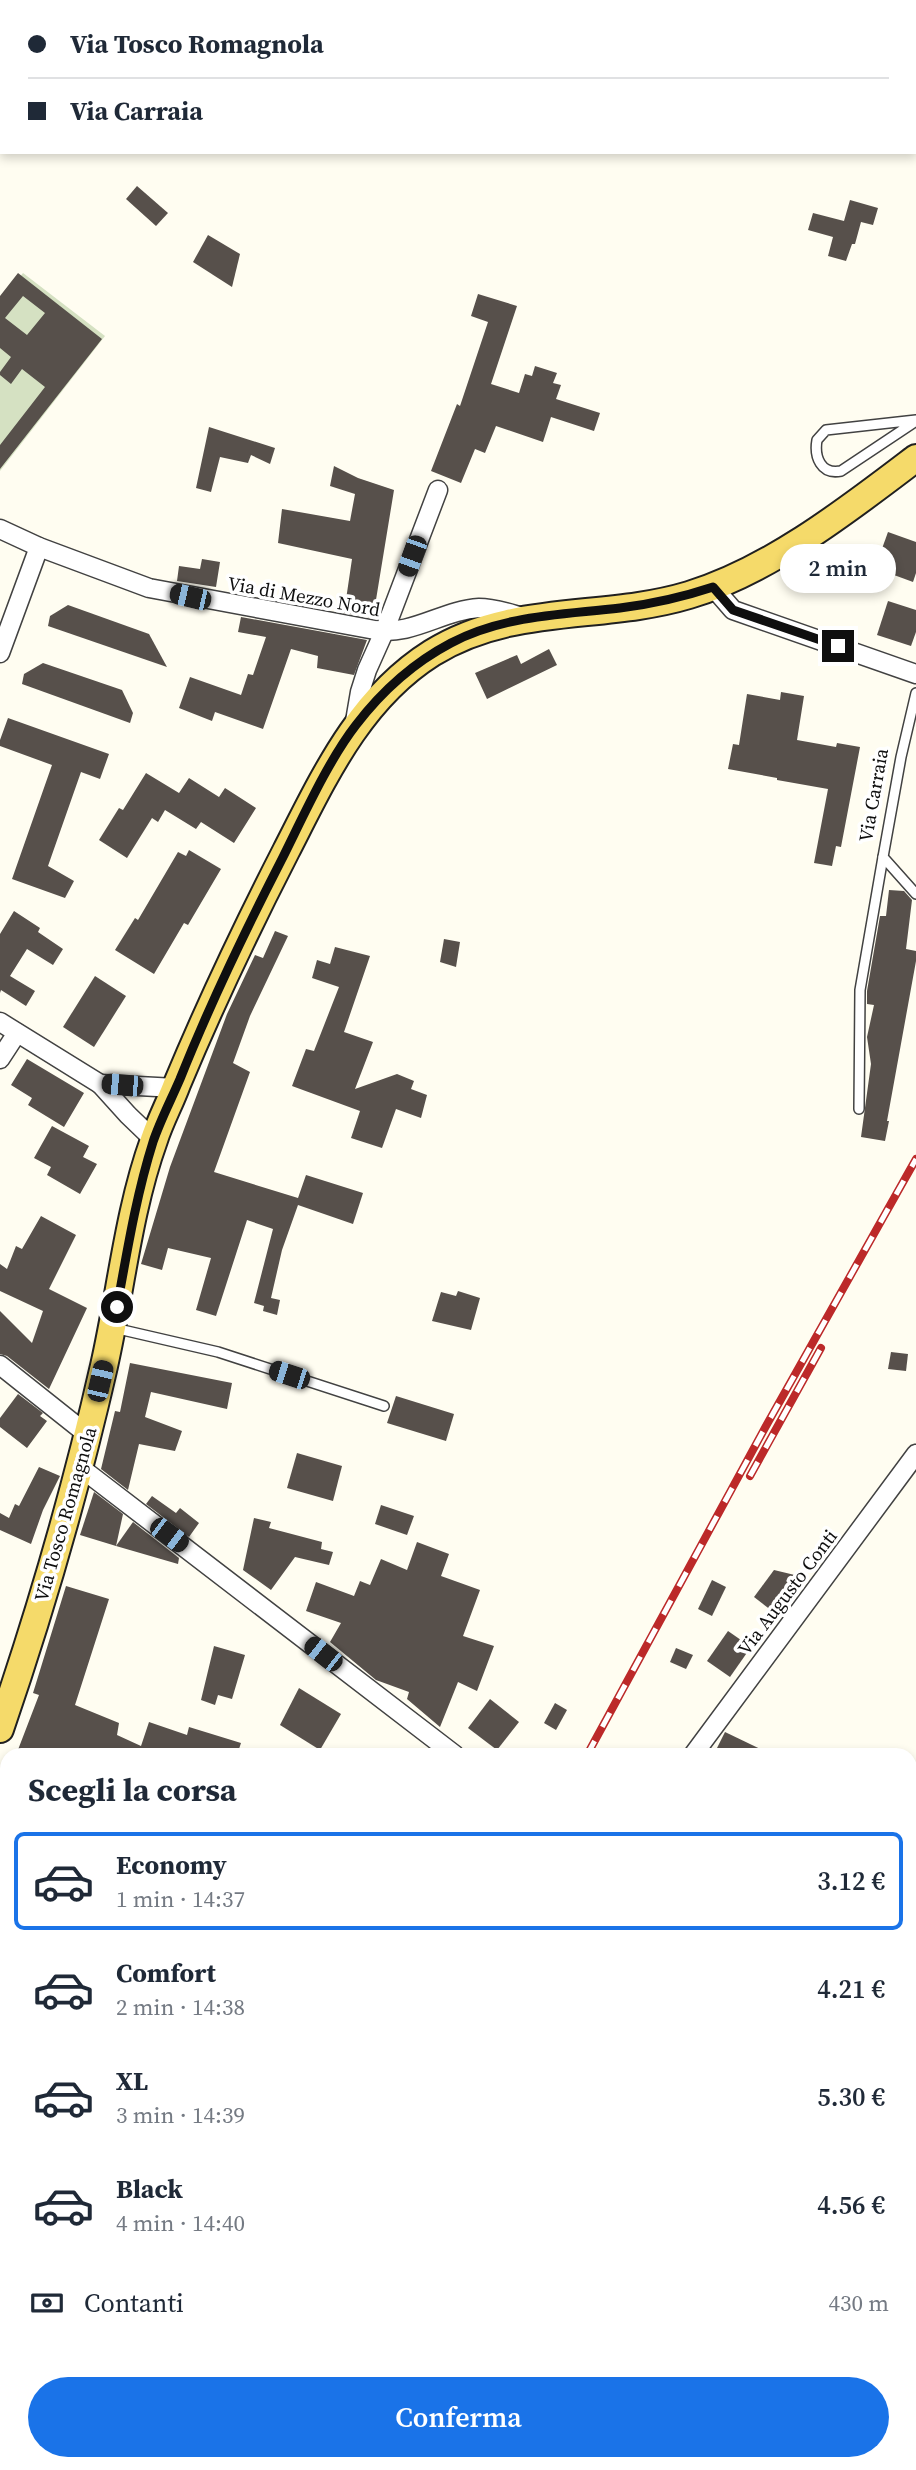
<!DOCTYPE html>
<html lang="it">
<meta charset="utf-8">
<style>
:root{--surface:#fff;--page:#f2f2f3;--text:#1f2937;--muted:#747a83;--line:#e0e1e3;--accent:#1a73e8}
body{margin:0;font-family:"Source Serif 4",serif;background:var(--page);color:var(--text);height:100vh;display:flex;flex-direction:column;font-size:26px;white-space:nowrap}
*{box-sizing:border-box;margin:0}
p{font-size:23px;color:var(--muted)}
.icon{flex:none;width:38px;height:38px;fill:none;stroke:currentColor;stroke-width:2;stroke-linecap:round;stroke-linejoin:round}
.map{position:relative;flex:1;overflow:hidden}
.details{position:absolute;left:0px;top:1748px;width:917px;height:723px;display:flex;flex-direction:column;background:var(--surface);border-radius:21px 21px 0 0;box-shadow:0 4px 10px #0003}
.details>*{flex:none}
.guide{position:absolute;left:0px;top:0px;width:917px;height:154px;box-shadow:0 4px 10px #0003;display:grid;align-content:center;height:154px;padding:0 28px;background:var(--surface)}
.end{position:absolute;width:32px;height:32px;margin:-16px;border:9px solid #0f0f0f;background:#fff;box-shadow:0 0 0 4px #fff}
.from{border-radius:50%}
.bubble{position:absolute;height:49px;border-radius:24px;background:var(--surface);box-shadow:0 4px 10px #0003;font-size:23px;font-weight:600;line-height:49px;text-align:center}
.car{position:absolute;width:21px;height:42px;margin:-21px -10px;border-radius:9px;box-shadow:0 0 5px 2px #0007;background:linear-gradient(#222 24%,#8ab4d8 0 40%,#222 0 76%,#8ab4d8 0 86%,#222 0)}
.guide b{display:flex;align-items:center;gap:24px;height:66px;font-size:26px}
.guide b+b{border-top:2px solid var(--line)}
.guide i{width:18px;height:18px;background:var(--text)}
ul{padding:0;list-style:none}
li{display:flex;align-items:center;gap:21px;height:98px;margin:0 14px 10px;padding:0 14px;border:4px solid transparent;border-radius:10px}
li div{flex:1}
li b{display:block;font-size:26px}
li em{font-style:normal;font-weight:600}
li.selected{border-color:var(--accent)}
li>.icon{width:63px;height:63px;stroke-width:1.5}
h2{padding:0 28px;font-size:32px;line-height:84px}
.pay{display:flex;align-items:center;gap:18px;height:77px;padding:0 28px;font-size:26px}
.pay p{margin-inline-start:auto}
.cta{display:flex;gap:14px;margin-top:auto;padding:14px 28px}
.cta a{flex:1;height:80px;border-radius:42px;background:var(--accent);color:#fff;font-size:28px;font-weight:600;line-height:80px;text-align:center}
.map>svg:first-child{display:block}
.green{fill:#d0e9bb}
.cemetery{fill:#d5e1c2}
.building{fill:#57504b;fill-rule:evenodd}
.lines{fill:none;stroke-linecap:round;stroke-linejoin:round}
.lane-casing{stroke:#424242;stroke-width:12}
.street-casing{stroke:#424242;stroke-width:21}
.primary-casing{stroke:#202020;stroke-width:30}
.lane{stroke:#fff;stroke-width:9}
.street{stroke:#fff;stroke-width:18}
.primary{stroke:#f5da6a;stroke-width:26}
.rail-casing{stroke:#bc2929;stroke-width:8}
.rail{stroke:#fff;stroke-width:5;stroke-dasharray:16;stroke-linecap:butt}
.route{stroke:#0f0f0f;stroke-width:9}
.labels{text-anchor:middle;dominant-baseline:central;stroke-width:7;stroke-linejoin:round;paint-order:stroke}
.street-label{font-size:19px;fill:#0f0f0f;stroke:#fff}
</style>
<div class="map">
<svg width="916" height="2470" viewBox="0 0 916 2470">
<rect width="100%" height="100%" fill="#fffdf1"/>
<g class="green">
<path d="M 223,0 L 394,0 L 221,2 Z"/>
<path d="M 910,2308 L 916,2312 L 916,2470 L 845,2470 L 848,2464 L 910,2464 Z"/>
</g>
<path class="cemetery" d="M 23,273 L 105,336 L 0,471 L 0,301 Z"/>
<g class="building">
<path d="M 137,186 L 168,213 L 156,226 L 126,199 Z"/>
<path d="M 850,200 L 878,208 L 873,225 L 861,222 L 855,244 L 852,244 L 846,261 L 828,256 L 833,237 L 808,230 L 813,213 L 844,221 Z"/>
<path d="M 208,235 L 240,254 L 232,287 L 193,262 Z"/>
<path d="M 18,273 L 102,339 L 0,469 L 0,445 L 45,387 L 22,369 L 11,384 L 0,375 L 0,372 L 11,357 L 0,348 L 0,296 ZM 23,296 L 45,313 L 27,335 L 5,318 Z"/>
<path d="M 478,294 L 517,306 L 491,384 L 519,393 L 525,374 L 532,376 L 535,366 L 557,373 L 553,383 L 561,385 L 556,399 L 600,413 L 594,431 L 551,417 L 543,442 L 496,426 L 485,453 L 475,449 L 461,483 L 431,471 L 457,404 L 460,406 L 488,322 L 471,316 Z"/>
<path d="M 209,427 L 275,448 L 270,464 L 251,455 L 248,463 L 220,457 L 211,492 L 196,488 Z"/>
<path d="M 334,466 L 358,478 L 394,490 L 373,618 L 344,613 L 352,559 L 278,543 L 282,509 L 350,521 L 355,494 L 330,486 Z"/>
<path d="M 888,532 L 916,542 L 916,573 L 913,582 L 875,568 Z"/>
<path d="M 202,559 L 220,562 L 216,587 L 177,581 L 179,566 L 200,569 Z"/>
<path d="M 888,601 L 916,610 L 916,632 L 911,646 L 877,635 Z"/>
<path d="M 68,605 L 149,634 L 167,667 L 48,626 L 50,616 Z"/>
<path d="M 241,617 L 367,640 L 354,675 L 317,668 L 318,656 L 291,649 L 263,729 L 215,712 L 212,721 L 179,708 L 190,677 L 241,695 L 248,674 L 253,675 L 266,637 L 238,632 Z"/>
<path d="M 549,649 L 557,665 L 487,699 L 475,673 L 517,655 L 521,664 Z"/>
<path d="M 43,663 L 122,690 L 133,713 L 130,723 L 22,684 L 24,674 Z"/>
<path d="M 781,692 L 804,696 L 797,740 L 836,747 L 837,743 L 860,747 L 841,847 L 836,846 L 832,866 L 814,863 L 828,789 L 777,780 L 777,778 L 728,769 L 733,744 L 739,745 L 747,694 L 780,700 Z"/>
<path d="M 8,718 L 109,754 L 100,779 L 81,772 L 48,866 L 74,881 L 65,898 L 12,879 L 52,765 L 0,746 L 0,740 Z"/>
<path d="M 146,773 L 179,793 L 189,778 L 219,797 L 225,788 L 256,808 L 234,843 L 201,822 L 196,829 L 165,810 L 158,822 L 152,818 L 127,858 L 99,840 L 119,808 L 123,810 Z"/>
<path d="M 189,850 L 221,869 L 188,925 L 184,923 L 154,974 L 115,950 L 135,918 L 138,920 L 178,852 L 186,856 Z"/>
<path d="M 889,890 L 904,891 L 912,900 L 906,949 L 916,951 L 916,961 L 887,1121 L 889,1121 L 885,1141 L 861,1137 L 871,1064 L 867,1037 L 874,1005 L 867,1004 L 867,991 L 880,916 L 886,916 Z"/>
<path d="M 14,911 L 40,928 L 38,932 L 63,949 L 53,965 L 27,949 L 10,976 L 35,991 L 26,1006 L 1,990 L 0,993 L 0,934 Z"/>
<path d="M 275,931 L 288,936 L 250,1016 L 233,1063 L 250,1072 L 214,1172 L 298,1198 L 306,1175 L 363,1193 L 353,1224 L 298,1205 L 282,1250 L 271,1298 L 280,1300 L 277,1315 L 263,1311 L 264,1306 L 254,1303 L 273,1229 L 247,1220 L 216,1316 L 196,1310 L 211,1258 L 168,1248 L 162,1270 L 141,1264 L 170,1167 L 227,1014 L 255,955 L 263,958 Z"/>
<path d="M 444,939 L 460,942 L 456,967 L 440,962 Z"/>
<path d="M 335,947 L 370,956 L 344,1032 L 373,1042 L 355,1089 L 397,1074 L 414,1081 L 411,1089 L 427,1095 L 421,1118 L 396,1109 L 382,1148 L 351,1138 L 360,1111 L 292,1086 L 306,1049 L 314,1051 L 339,987 L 312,978 L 317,960 L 330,964 Z"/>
<path d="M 95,976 L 126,996 L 94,1047 L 63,1027 Z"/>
<path d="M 27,1059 L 84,1093 L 64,1127 L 28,1105 L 32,1098 L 11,1085 Z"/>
<path d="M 52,1126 L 89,1146 L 83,1157 L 97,1164 L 80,1194 L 47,1175 L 51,1167 L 34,1158 Z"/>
<path d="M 41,1216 L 76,1235 L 49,1289 L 87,1308 L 49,1389 L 7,1356 L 0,1354 L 0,1311 L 32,1343 L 43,1311 L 0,1291 L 0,1264 L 7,1269 L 16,1246 L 22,1249 Z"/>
<path d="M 458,1291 L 480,1298 L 471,1330 L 432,1321 L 441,1292 L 456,1296 Z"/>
<path d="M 891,1352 L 908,1354 L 906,1371 L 888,1369 Z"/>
<path d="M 130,1363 L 232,1383 L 227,1409 L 151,1392 L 145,1417 L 182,1431 L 175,1451 L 139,1444 L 128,1490 L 101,1469 L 115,1411 L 120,1412 Z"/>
<path d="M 18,1394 L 43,1413 L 40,1416 L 47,1421 L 27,1448 L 0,1427 L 0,1418 Z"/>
<path d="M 396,1396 L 454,1414 L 446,1441 L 387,1423 Z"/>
<path d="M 297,1453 L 342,1466 L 333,1501 L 287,1488 Z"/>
<path d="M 39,1467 L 60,1476 L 43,1510 L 31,1544 L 0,1530 L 0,1513 L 9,1518 L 15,1504 L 19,1506 Z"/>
<path d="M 94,1492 L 123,1514 L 116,1546 L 80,1535 Z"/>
<path d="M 152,1496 L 176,1513 L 180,1508 L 199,1523 L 189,1537 L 146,1504 Z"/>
<path d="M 381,1505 L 414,1516 L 407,1535 L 375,1524 Z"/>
<path d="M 254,1518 L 271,1522 L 269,1528 L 322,1542 L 321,1549 L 333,1552 L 329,1565 L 295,1557 L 271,1590 L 243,1570 Z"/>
<path d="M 133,1522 L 179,1558 L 178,1564 L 116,1546 Z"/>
<path d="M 417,1542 L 449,1554 L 441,1576 L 480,1590 L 463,1636 L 494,1646 L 477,1691 L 458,1682 L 440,1727 L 407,1699 L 409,1692 L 376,1680 L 330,1642 L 341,1623 L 306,1611 L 316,1582 L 354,1596 L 360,1581 L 370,1585 L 381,1559 L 407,1570 Z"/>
<path d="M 774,1570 L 803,1577 L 776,1614 L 754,1597 Z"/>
<path d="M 712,1580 L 726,1587 L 712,1616 L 698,1609 Z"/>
<path d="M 66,1586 L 109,1599 L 75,1705 L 119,1723 L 117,1735 L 141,1746 L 149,1722 L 187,1735 L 189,1727 L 241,1743 L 237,1755 L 16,1755 L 39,1695 L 33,1693 Z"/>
<path d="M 728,1631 L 751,1647 L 730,1677 L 707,1661 Z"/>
<path d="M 214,1646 L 245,1655 L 232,1699 L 218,1695 L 215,1705 L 201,1700 Z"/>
<path d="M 676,1648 L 693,1655 L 686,1669 L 670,1662 Z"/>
<path d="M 299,1688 L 341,1714 L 320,1750 L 280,1725 Z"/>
<path d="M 490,1699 L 519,1722 L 497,1750 L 468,1728 Z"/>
<path d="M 555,1703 L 567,1710 L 556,1730 L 544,1723 Z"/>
<path d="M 725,1732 L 773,1755 L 732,1755 L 717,1748 Z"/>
</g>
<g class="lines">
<defs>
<g id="lane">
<path d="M 916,420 L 826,430 L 817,440 C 814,457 821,475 841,471 L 916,421"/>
<path d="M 916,693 L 901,757 L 883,857 L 916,894"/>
<path d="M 859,1109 L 860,990 L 883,857"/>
<path d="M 114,1328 L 218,1352 L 384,1406"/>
<path d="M 0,2324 L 7,2327"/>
<path d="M 0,2374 L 7,2377"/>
<path d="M 163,2470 L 166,2464"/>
</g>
<g id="street">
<path d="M 915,46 L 916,43"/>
<path d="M 915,106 L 916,106"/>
<path d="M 0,529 L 39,547 L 149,588 L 375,630 C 412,636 443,610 479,608 C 494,608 508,613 523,617"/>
<path d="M 713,587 L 733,610 L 916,674"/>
<path d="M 0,653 L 39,547"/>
<path d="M 354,727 L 360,692 L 367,670 L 384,632 L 438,490"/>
<path d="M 0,1022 L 100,1084"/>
<path d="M 0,1059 L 17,1033"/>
<path d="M 154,1140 L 128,1115 L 100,1084 L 176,1088"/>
<path d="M 0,1365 L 88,1435"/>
<path d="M 81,1468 L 455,1755"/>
<path d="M 693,1755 L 916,1454"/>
<path d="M 910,2100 L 916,2105"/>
<path d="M 0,2278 L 7,2282"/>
<path d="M 343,2464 L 353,2470"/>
<path d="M 783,2464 L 792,2470"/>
<path d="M 136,2470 L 138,2464"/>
<path d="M 470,2470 L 475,2464"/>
</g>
<path id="primary" d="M 0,1729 C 41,1610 76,1489 104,1366 C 121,1291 128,1212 154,1140 C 160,1121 170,1103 177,1084 C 210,1005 247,927 286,851 C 324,777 359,699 432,653 C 512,603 603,621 689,595 C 771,570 849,509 916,458"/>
</defs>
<use href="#lane" class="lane-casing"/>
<use href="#street" class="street-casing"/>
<use href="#primary" class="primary-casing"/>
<use href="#lane" class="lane"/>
<use href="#street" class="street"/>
<use href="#primary" class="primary"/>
<defs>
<g id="rail">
<path d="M 750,1476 L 821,1348"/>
<path d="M 587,1755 L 766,1426 L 916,1159"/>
<path d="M 240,2470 L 243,2464"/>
</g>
</defs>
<use href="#rail" class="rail-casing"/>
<use href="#rail" class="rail"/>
</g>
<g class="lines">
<path class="route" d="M 117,1307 C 127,1252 136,1196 153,1142 C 160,1121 171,1100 180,1079 C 210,1004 245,931 282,859 C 303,817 328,761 356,725 C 382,691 413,663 451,643 C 504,615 562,615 620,608 C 652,604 683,597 713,587 L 733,610 L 838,646"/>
</g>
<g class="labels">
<g class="street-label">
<text transform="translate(304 596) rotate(10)">Via di Mezzo Nord</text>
<text transform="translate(873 795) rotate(-80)">Via Carraia</text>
<text transform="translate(65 1514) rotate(-74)">Via Tosco Romagnola</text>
<text transform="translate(787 1592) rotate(-53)">Via Augusto Conti</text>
</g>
</g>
</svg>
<i class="end from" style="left:117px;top:1307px"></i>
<i class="end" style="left:838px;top:646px"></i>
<div class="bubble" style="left:780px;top:544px;width:116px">2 min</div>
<i class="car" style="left:412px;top:556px;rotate:200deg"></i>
<i class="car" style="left:190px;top:597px;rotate:283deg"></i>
<i class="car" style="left:122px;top:1085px;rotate:275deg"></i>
<i class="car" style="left:289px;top:1375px;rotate:288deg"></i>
<i class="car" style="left:100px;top:1381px;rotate:13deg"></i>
<i class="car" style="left:169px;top:1535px;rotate:127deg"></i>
<i class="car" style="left:323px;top:1654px;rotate:308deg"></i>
<div class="guide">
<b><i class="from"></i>Via Tosco Romagnola</b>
<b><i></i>Via Carraia</b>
</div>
<section class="details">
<h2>Scegli la corsa</h2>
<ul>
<li class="selected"><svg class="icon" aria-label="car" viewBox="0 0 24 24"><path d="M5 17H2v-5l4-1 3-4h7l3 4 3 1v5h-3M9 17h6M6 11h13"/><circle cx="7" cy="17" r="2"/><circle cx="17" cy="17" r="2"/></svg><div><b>Economy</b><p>1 min · 14:37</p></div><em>3.12 €</em></li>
<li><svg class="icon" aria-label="car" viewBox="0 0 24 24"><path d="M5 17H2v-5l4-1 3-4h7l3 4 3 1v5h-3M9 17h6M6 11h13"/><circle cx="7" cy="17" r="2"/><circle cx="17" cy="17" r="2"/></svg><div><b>Comfort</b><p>2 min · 14:38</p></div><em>4.21 €</em></li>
<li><svg class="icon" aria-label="car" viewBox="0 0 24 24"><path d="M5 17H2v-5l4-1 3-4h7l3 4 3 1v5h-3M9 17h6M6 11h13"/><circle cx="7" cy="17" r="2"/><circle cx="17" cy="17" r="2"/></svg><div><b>XL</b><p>3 min · 14:39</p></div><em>5.30 €</em></li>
<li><svg class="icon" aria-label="car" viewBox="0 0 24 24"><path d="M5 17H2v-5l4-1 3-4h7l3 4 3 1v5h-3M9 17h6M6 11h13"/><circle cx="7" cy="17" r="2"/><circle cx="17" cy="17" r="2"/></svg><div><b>Black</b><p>4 min · 14:40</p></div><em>4.56 €</em></li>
</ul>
<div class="pay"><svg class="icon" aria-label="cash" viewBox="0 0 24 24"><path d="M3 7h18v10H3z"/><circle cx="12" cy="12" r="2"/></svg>Contanti<p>430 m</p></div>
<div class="cta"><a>Conferma</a></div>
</section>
</div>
